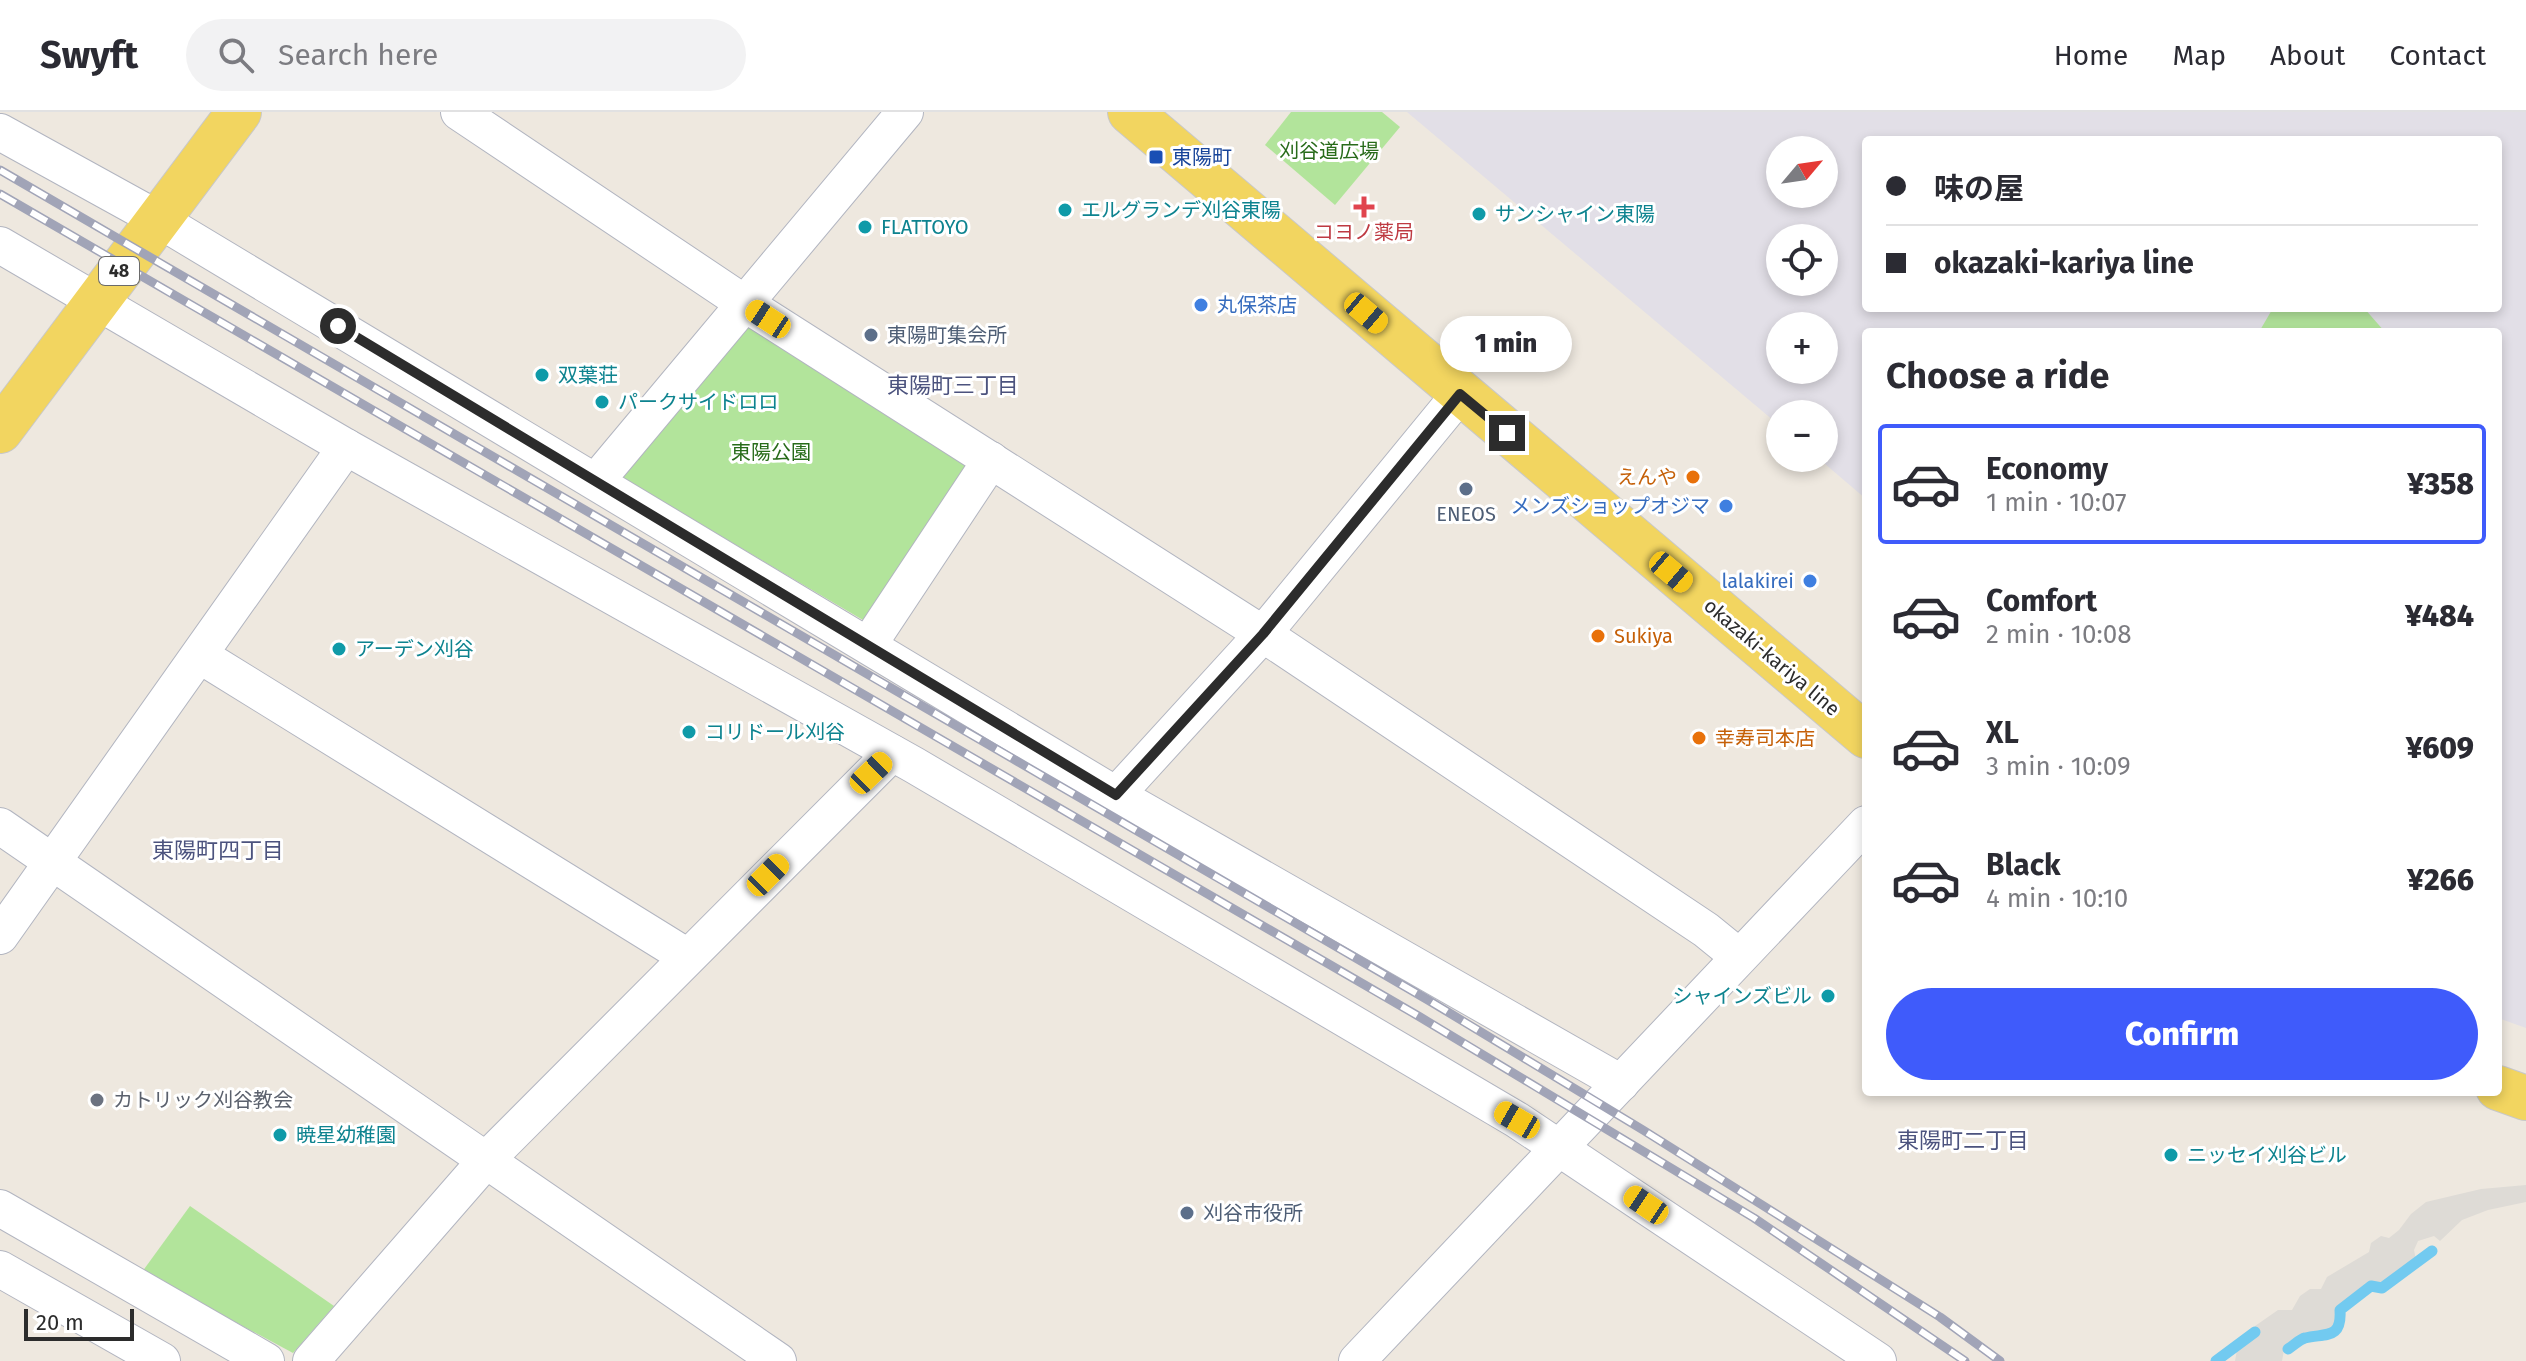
<!DOCTYPE html>
<meta charset="utf-8">
<style>
:root{--surface:#fff;--page:#f2f2f3;--text:#2b2b33;--muted:#7c7c81;--line:#e1e1e2;--accent:#3f5bfb}
body{margin:0;font-family:"Fira Sans","Noto Sans JP",sans-serif;background:var(--page);color:var(--text);height:100vh;display:flex;flex-direction:column;font-size:30px;white-space:nowrap}
*{box-sizing:border-box;margin:0}
p{font-size:26px;color:var(--muted)}
.icon{flex:none;width:44px;height:44px;fill:none;stroke:currentColor;stroke-width:2;stroke-linecap:round;stroke-linejoin:round}
.map{position:relative;flex:1;overflow:hidden}
.side{position:absolute;left:1862px;top:216px;width:640px;height:768px;display:flex;flex-direction:column;background:var(--surface);border-radius:8px;box-shadow:0 4px 12px #0003}
.side>*{flex:none}
.hud{position:absolute;left:1862px;top:24px;width:640px;height:176px;border-radius:8px;box-shadow:0 4px 12px #0003;display:grid;align-content:center;height:176px;padding:0 24px;background:var(--surface)}
.needle{width:52px;rotate:61deg}
.tools{position:absolute;left:1766px;top:24px;display:grid;gap:16px}
.tools a{display:grid;place-items:center;width:72px;height:72px;border-radius:50%;background:var(--surface);box-shadow:0 4px 12px #0003;font-size:40px}
.scale{position:absolute;left:24px;bottom:20px;width:110px;box-sizing:border-box;padding-left:8px;border:4px solid #2c2c2c;border-top:0;font-size:22px;line-height:28px;white-space:nowrap;color:#2c2c2c;-webkit-text-stroke:6px #fff;paint-order:stroke}
.end{position:absolute;width:36px;height:36px;margin:-18px;border:10px solid #2c2c2c;background:#fff;box-shadow:0 0 0 4px #fff}
.from{border-radius:50%}
.bubble{position:absolute;height:56px;border-radius:28px;background:var(--surface);box-shadow:0 4px 12px #0003;font-size:26px;font-weight:800;line-height:56px;text-align:center}
.car{position:absolute;width:24px;height:48px;margin:-24px -12px;border-radius:10px;box-shadow:0 0 6px 2px #0007;background:linear-gradient(#f5c518 24%,#345 0 40%,#f5c518 0 76%,#345 0 86%,#f5c518 0)}
.hud b{display:flex;align-items:center;gap:28px;height:76px;font-size:30px}
.hud b+b{border-top:2px solid var(--line)}
.hud i{width:20px;height:20px;background:var(--text)}
ul{padding:0;list-style:none}
li{display:flex;align-items:center;gap:24px;height:120px;margin:0 16px 12px;padding:0 8px;border:4px solid transparent;border-radius:8px}
li div{flex:1}
li b{display:block;font-size:30px}
li em{font-style:normal;font-weight:800}
li.on{border-color:var(--accent)}
li>.icon{width:72px;height:72px;stroke-width:1.5}
h2{padding:0 24px;font-size:36px;line-height:96px}
.button{display:flex;gap:16px;margin-top:auto;padding:16px 24px}
.button a{flex:1;height:92px;border-radius:48px;background:var(--accent);color:#fff;font-size:32px;font-weight:800;line-height:92px;text-align:center}
header{display:flex;align-items:center;gap:48px;box-sizing:border-box;height:112px;padding:0 40px;background:var(--surface);border-bottom:2px solid var(--line)}
header strong{font-size:38px}
nav{display:flex;gap:44px;margin-inline-start:auto;font-size:28px}
.search{width:560px;height:72px;background:var(--page);display:flex;align-items:center;gap:20px;box-sizing:border-box;padding:0 28px;border-radius:44px;color:var(--muted);font-size:30px}
.map>svg:first-child{display:block}
.industrial{fill:#e2dfe7;fill-rule:evenodd}
.green{fill:#b2e49b}
.plaza{fill:#dedbd6}
.lines{fill:none;stroke-linecap:round;stroke-linejoin:round}
.stream{stroke:#72caf0;stroke-width:11}
.minor-casing{stroke:#b2b5c0;stroke-width:38}
.major-casing{stroke:#c8c8c8;stroke-width:46}
.minor{stroke:#fff;stroke-width:36}
.major{stroke:#f2d560;stroke-width:44}
.rail-casing{stroke:#a1a4b7;stroke-width:9}
.rail{stroke:#fff;stroke-width:6;stroke-dasharray:18;stroke-linecap:butt}
.route{stroke:#2c2c2c;stroke-width:10}
.transit-dot{fill:#1a4fb4;stroke:#fff;stroke-width:3}
.health-dot{fill:#e0444e;stroke:#fff;stroke-width:3}
.culture-dot{fill:#0f9aa8;stroke:#fff;stroke-width:3}
.shop-dot{fill:#3f7fe0;stroke:#fff;stroke-width:3}
.service-dot{fill:#5c6f8a;stroke:#fff;stroke-width:3}
.food-dot{fill:#e8710a;stroke:#fff;stroke-width:3}
.worship-dot{fill:#6b7280;stroke:#fff;stroke-width:3}
.labels{text-anchor:middle;dominant-baseline:central;stroke-width:6;stroke-linejoin:round;paint-order:stroke}
.shield{fill:#fff;stroke:#6b6b6b;stroke-width:2}
.shield-label{font-size:18px;font-weight:bold;fill:#2c2c2c}
.park-label{font-size:20px;fill:#286b1a;stroke:#fff}
.transit-label{font-size:20px;fill:#164399;stroke:#fff;text-anchor:start}
.culture-label{font-size:20px;fill:#0d838f;stroke:#fff;text-anchor:start}
.health-label{font-size:20px;fill:#be3a42;stroke:#fff}
.shop-label{font-size:20px;fill:#366cbe;stroke:#fff;text-anchor:end}
.service-label{font-size:20px;fill:#4e5e75;stroke:#fff;text-anchor:start}
.food-label{font-size:20px;fill:#c56008;stroke:#fff;text-anchor:start}
.street-label{font-size:20px;fill:#2c2c2c;stroke:#fff}
.worship-label{font-size:20px;fill:#5b616d;stroke:#fff;text-anchor:start}
.neighbourhood-label{font-size:22px;fill:#4c537e;stroke:#fff}
</style>
<header>
<strong>Swyft</strong>
<div class="search"><svg class="icon" aria-label="search" viewBox="0 0 24 24"><circle cx="10" cy="10" r="6"/><path d="M15 15l6 6"/></svg>Search here</div>
<nav><a>Home</a><a>Map</a><a>About</a><a>Contact</a></nav>
</header>
<div class="map">
<svg width="2526" height="1249" viewBox="0 0 2526 1249">
<rect width="100%" height="100%" fill="#eee8df"/>
<path class="industrial" d="M 1407,0 L 2526,0 L 2526,916 L 2498,906 L 2498,220 L 1866,220 L 1866,387 L 1818,346 L 1824,346 L 1824,302 L 1780,302 L 1780,314 ZM 1866,28 L 2498,28 L 2498,196 L 1866,196 ZM 1780,38 L 1824,38 L 1824,82 L 1780,82 ZM 1780,126 L 1824,126 L 1824,170 L 1780,170 ZM 1780,214 L 1824,214 L 1824,258 L 1780,258 Z"/>
<g class="green">
<path d="M 1291,0 L 1382,0 L 1400,15 L 1335,93 L 1265,33 Z"/>
<path d="M 2273,196 L 2364,196 L 2385,220 L 2259,220 Z"/>
<path d="M 751,210 L 969,353 L 868,511 L 619,364 Z"/>
<path d="M 190,1094 L 334,1194 L 293,1241 L 142,1160 Z"/>
</g>
<path class="plaza" d="M 2526,1073 L 2526,1090 L 2488,1098 L 2462,1108 L 2440,1129 L 2434,1124 L 2418,1129 L 2414,1138 L 2416,1148 L 2383,1173 L 2372,1171 L 2337,1197 L 2338,1209 L 2332,1216 L 2323,1222 L 2305,1222 L 2284,1238 L 2282,1249 L 2235,1249 L 2237,1238 L 2258,1223 L 2255,1214 L 2278,1198 L 2292,1198 L 2300,1184 L 2310,1177 L 2321,1177 L 2327,1165 L 2369,1140 L 2371,1131 L 2381,1124 L 2389,1126 L 2399,1118 L 2411,1102 L 2426,1090 L 2481,1077 Z"/>
<g class="lines">
<g class="stream">
<path d="M 2288,1237 C 2293,1234 2300,1227 2305,1226 C 2325,1221 2342,1228 2340,1198 L 2371,1174 L 2382,1176 L 2432,1139"/>
<path d="M 2216,1249 L 2255,1220"/>
</g>
<defs>
<g id="minor">
<path d="M 459,0 L 744,191 L 1263,522 L 1706,818 L 1738,844"/>
<path d="M 0,20 L 156,106 L 1116,683 L 1621,971"/>
<path d="M 0,133 L 346,335 L 914,653 L 1517,1008 L 1878,1249"/>
<path d="M 597,368 L 905,0"/>
<path d="M 869,532 L 991,348"/>
<path d="M 201,544 L 686,844"/>
<path d="M 1116,683 L 1263,522 L 1460,282"/>
<path d="M 0,714 L 778,1249"/>
<path d="M 0,824 L 346,335"/>
<path d="M 0,1096 L 266,1249"/>
<path d="M 0,1157 L 162,1249"/>
<path d="M 311,1249 L 488,1046 L 892,641"/>
<path d="M 1357,1249 L 1866,712"/>
</g>
<g id="major">
<path d="M 1130,0 L 1866,624"/>
<path d="M 0,319 L 239,0"/>
<path d="M 2498,976 L 2526,986"/>
</g>
</defs>
<use href="#minor" class="minor-casing"/>
<use href="#major" class="major-casing"/>
<use href="#minor" class="minor"/>
<use href="#major" class="major"/>
<defs>
<g id="rail">
<path d="M 0,58 L 1428,888 L 1643,1018 L 1940,1205 L 2000,1249"/>
<path d="M 0,82 L 1420,905 L 1754,1106 L 1965,1249"/>
</g>
</defs>
<use href="#rail" class="rail-casing"/>
<use href="#rail" class="rail"/>
</g>
<g class="lines">
<path class="route" d="M 338,214 L 1116,683 L 1263,522 L 1460,282 L 1507,321"/>
</g>
<rect class="transit-dot" x="1148" y="37" width="16" height="16" rx="4"/>
<path class="health-dot" d="M1360 83h8v8h8v8h-8v8h-8v-8h-8v-8h8z"/>
<g class="culture-dot">
<circle cx="1065" cy="98" r="8"/>
<circle cx="1479" cy="102" r="8"/>
<circle cx="865" cy="115" r="8"/>
<circle cx="542" cy="263" r="8"/>
<circle cx="602" cy="290" r="8"/>
<circle cx="339" cy="537" r="8"/>
<circle cx="689" cy="620" r="8"/>
<circle cx="1828" cy="884" r="8"/>
<circle cx="280" cy="1023" r="8"/>
<circle cx="2171" cy="1043" r="8"/>
</g>
<g class="shop-dot">
<circle cx="1201" cy="193" r="8"/>
<circle cx="1726" cy="394" r="8"/>
<circle cx="1810" cy="469" r="8"/>
</g>
<g class="service-dot">
<circle cx="871" cy="223" r="8"/>
<circle cx="1466" cy="377" r="8"/>
<circle cx="1187" cy="1101" r="8"/>
</g>
<g class="food-dot">
<circle cx="1693" cy="365" r="8"/>
<circle cx="1598" cy="524" r="8"/>
<circle cx="1699" cy="626" r="8"/>
</g>
<circle class="worship-dot" cx="97" cy="988" r="8"/>
<g class="labels">
<rect class="shield" x="99" y="145" width="40" height="28" rx="6"/>
<g class="shield-label">
<text x="119" y="159">48</text>
</g>
<g class="park-label">
<text x="1329" y="39">刈谷道広場</text>
<text x="771" y="340">東陽公園</text>
</g>
<g class="transit-label">
<text x="1172" y="45">東陽町</text>
</g>
<g class="culture-label">
<text x="1081" y="98">エルグランデ刈谷東陽</text>
<text x="1495" y="102">サンシャイン東陽</text>
<text x="881" y="115">FLATTOYO</text>
<text x="558" y="263">双葉荘</text>
<text x="618" y="290">パークサイドロロ</text>
<text x="355" y="537">アーデン刈谷</text>
<text x="705" y="620">コリドール刈谷</text>
<text x="1812" y="884" text-anchor="end">シャインズビル</text>
<text x="296" y="1023">暁星幼稚園</text>
<text x="2187" y="1043">ニッセイ刈谷ビル</text>
</g>
<g class="health-label">
<text x="1364" y="120">コヨノ薬局</text>
</g>
<g class="shop-label">
<text x="1217" y="193" text-anchor="start">丸保茶店</text>
<text x="1710" y="394">メンズショップオジマ</text>
<text x="1794" y="469">lalakirei</text>
</g>
<g class="service-label">
<text x="887" y="223">東陽町集会所</text>
<text x="1466" y="402" text-anchor="middle">ENEOS</text>
<text x="1203" y="1101">刈谷市役所</text>
</g>
<g class="food-label">
<text x="1677" y="365" text-anchor="end">えんや</text>
<text x="1614" y="524">Sukiya</text>
<text x="1715" y="626">幸寿司本店</text>
</g>
<g class="street-label">
<text transform="translate(1772 545) rotate(40)">okazaki-kariya line</text>
</g>
<g class="worship-label">
<text x="113" y="988">カトリック刈谷教会</text>
</g>
<g class="neighbourhood-label">
<text x="953" y="273">東陽町三丁目</text>
<text x="218" y="738">東陽町四丁目</text>
<text x="1963" y="1028">東陽町二丁目</text>
</g>
</g>
</svg>
<div class="tools">
<a><svg class="needle" viewBox="-14 -14 28 28"><path d="M0-13l5 13h-10z" fill="#e53935"/><path d="M0 13l5-13h-10z" fill="#7c7c81"/></svg></a>
<a><svg class="icon" aria-label="locate" viewBox="0 0 24 24"><circle cx="12" cy="12" r="6"/><path d="M12 2v4M12 18v4M2 12h4M18 12h4"/></svg></a>
<a>+</a>
<a>−</a>
</div>
<div class="scale">20 m</div>
<i class="end from" style="left:338px;top:214px"></i>
<i class="end" style="left:1507px;top:321px"></i>
<div class="bubble" style="left:1440px;top:204px;width:132px">1 min</div>
<i class="car" style="left:1366px;top:201px;rotate:130deg"></i>
<i class="car" style="left:768px;top:207px;rotate:303deg"></i>
<i class="car" style="left:1671px;top:460px;rotate:130deg"></i>
<i class="car" style="left:871px;top:661px;rotate:46deg"></i>
<i class="car" style="left:768px;top:763px;rotate:45deg"></i>
<i class="car" style="left:1517px;top:1008px;rotate:300deg"></i>
<i class="car" style="left:1646px;top:1093px;rotate:304deg"></i>
<div class="hud">
<b><i class="from"></i>味の屋</b>
<b><i></i>okazaki-kariya line</b>
</div>
<section class="side">
<h2>Choose a ride</h2>
<ul>
<li class="on"><svg class="icon" aria-label="car" viewBox="0 0 24 24"><path d="M5 17H2v-5l4-1 3-4h7l3 4 3 1v5h-3M9 17h6M6 11h13"/><circle cx="7" cy="17" r="2"/><circle cx="17" cy="17" r="2"/></svg><div><b>Economy</b><p>1 min · 10:07</p></div><em>¥358</em></li>
<li><svg class="icon" aria-label="car" viewBox="0 0 24 24"><path d="M5 17H2v-5l4-1 3-4h7l3 4 3 1v5h-3M9 17h6M6 11h13"/><circle cx="7" cy="17" r="2"/><circle cx="17" cy="17" r="2"/></svg><div><b>Comfort</b><p>2 min · 10:08</p></div><em>¥484</em></li>
<li><svg class="icon" aria-label="car" viewBox="0 0 24 24"><path d="M5 17H2v-5l4-1 3-4h7l3 4 3 1v5h-3M9 17h6M6 11h13"/><circle cx="7" cy="17" r="2"/><circle cx="17" cy="17" r="2"/></svg><div><b>XL</b><p>3 min · 10:09</p></div><em>¥609</em></li>
<li><svg class="icon" aria-label="car" viewBox="0 0 24 24"><path d="M5 17H2v-5l4-1 3-4h7l3 4 3 1v5h-3M9 17h6M6 11h13"/><circle cx="7" cy="17" r="2"/><circle cx="17" cy="17" r="2"/></svg><div><b>Black</b><p>4 min · 10:10</p></div><em>¥266</em></li>
</ul>
<div class="button"><a>Confirm</a></div>
</section>
</div>
